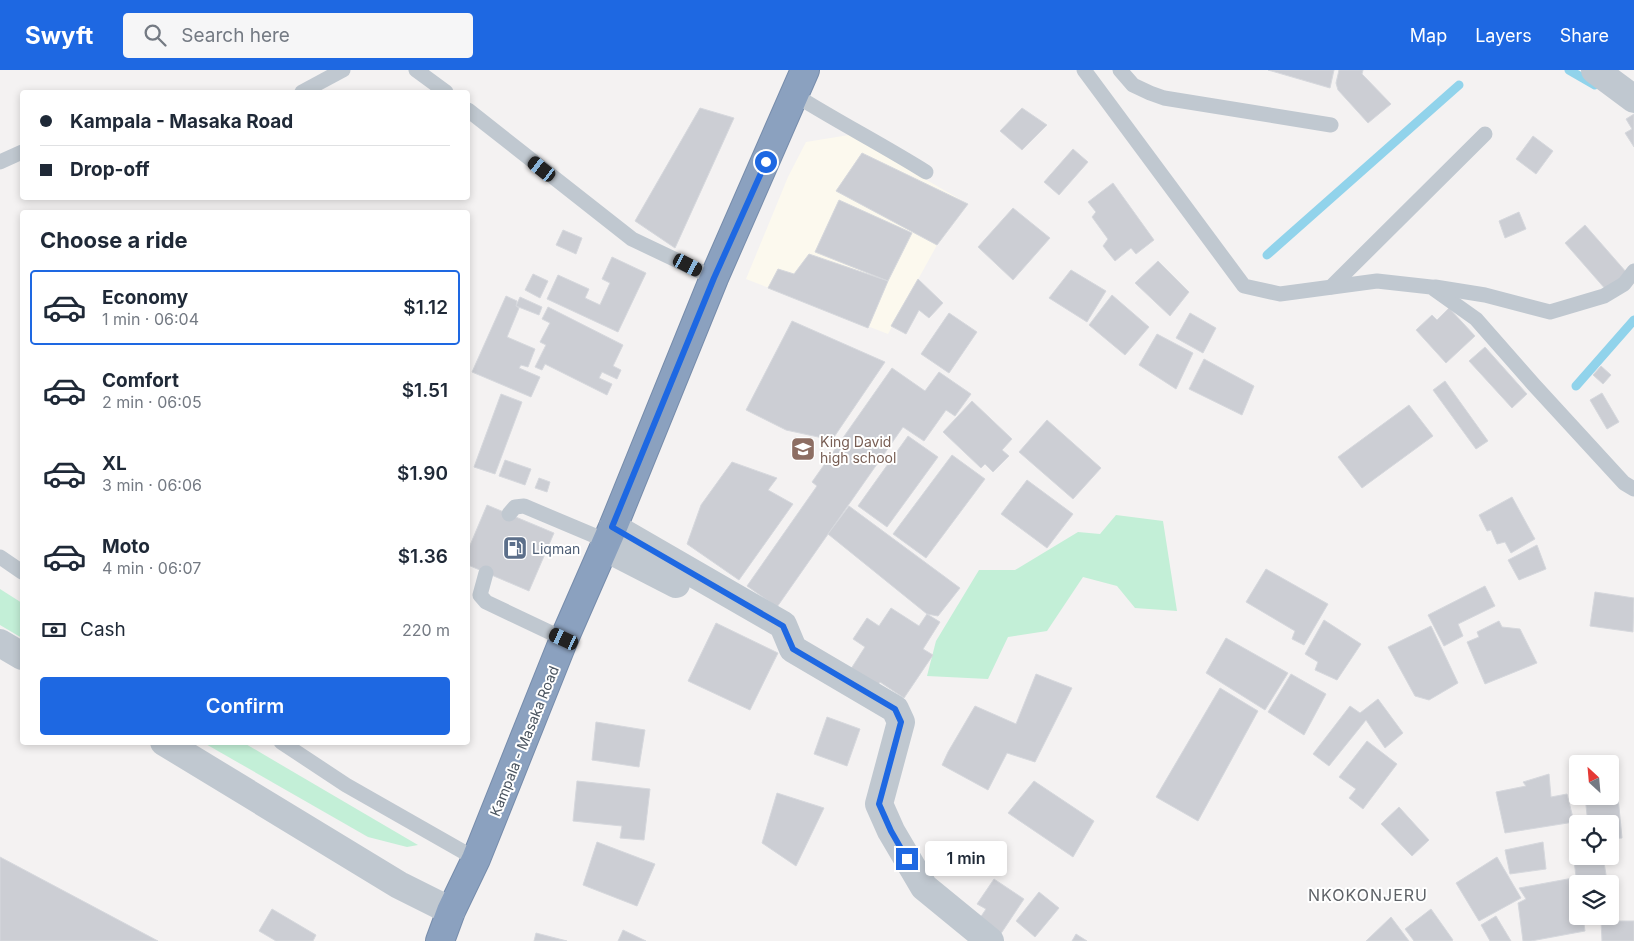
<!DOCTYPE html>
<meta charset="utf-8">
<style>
:root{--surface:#fff;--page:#f6f6f7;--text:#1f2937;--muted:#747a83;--line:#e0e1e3;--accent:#1e68e2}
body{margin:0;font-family:Inter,sans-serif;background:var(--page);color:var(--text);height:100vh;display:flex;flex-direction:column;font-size:19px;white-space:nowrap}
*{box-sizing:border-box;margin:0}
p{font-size:16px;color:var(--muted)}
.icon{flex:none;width:28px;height:28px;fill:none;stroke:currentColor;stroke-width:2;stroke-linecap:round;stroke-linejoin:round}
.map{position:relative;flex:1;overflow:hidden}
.panel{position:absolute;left:20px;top:140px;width:450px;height:535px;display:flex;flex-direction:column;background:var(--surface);border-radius:5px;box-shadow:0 2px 8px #0003}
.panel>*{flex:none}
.guide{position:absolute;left:20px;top:20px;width:450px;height:110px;border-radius:5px;box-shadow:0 2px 8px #0003;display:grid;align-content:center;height:110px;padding:0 20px;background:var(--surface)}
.needle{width:32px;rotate:334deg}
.tools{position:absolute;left:1569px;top:685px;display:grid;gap:10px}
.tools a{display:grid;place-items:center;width:50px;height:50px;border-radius:5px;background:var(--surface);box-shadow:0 2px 8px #0003;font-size:25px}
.end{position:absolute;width:22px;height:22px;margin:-11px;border:6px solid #1e68e2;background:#fff;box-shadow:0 0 0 2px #fff}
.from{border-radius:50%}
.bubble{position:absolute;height:35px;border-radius:5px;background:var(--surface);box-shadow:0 2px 8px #0003;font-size:16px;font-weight:600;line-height:35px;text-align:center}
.car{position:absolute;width:15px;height:30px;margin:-15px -8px;border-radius:6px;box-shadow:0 0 4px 1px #0007;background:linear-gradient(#222 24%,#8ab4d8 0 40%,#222 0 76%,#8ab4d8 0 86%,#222 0)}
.guide b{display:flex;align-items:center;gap:18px;height:48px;font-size:19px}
.guide b+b{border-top:1px solid var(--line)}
.guide i{width:12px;height:12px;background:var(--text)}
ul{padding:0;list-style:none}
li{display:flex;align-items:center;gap:15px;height:75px;margin:0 10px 8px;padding:0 10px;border:2px solid transparent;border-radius:5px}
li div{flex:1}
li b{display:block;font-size:19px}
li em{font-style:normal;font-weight:600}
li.current{border-color:var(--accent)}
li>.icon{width:45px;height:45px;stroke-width:1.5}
h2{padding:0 20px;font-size:22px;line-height:60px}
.pay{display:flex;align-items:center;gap:12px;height:55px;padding:0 20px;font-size:19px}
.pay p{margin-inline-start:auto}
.button{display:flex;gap:10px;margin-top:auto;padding:10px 20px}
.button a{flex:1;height:58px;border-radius:5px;background:var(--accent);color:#fff;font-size:20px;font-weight:600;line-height:58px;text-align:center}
header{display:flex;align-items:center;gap:30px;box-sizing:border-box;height:70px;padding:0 25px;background:var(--accent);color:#fff}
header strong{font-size:24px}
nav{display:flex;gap:28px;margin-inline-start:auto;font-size:18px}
.search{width:350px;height:45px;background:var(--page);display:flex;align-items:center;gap:12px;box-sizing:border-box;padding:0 18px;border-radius:5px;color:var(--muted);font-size:19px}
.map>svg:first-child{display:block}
.commercial{fill:#fcf9ee}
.green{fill:#c3efd7}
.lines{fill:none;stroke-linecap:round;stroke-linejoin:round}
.stream{stroke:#91d3eb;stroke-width:9}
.building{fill:#ccced4;stroke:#d6d8dd}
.highway-casing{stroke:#768cab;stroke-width:30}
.lane{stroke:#c0c8d0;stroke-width:15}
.street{stroke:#c0c8d0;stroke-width:28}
.highway{stroke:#8ba1bf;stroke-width:28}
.route{stroke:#1e68e2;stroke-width:6}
.labels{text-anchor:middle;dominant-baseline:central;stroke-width:4;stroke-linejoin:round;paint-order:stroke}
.education-label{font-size:14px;fill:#785e54;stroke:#fff;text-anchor:start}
.service-label{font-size:14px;fill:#4e5e75;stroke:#fff;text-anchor:start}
.street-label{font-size:14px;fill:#4a545f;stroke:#fff}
.quarter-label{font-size:16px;letter-spacing:1px;fill:#5e6267;stroke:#fff}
</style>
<header>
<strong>Swyft</strong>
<div class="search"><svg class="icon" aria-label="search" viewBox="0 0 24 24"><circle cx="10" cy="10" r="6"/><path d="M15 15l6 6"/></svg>Search here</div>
<nav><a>Map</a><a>Layers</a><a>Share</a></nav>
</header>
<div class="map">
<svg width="1634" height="871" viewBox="0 0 1634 871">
<rect width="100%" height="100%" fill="#f4f2f2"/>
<path class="commercial" d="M 849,65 L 968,134 L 937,175 L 888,264 L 746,209 L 788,107 L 806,72 Z"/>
<g class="green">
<path d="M 1116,445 L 1163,451 L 1177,541 L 1135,538 L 1117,516 L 1083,507 L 1047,561 L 1008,567 L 988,609 L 927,606 L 936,571 L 979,500 L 1015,500 L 1078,462 L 1100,464 Z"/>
<path d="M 0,519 L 22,533 L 22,568 L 0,555 Z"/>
<path d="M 204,673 L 244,673 L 418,775 L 407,777 L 368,767 Z"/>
</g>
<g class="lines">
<g class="stream">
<path d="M 1569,0 L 1595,15"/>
<path d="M 1267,185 L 1459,15"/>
<path d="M 1576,316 L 1634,250"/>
</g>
</g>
<g class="building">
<path d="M 1268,0 L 1334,0 L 1330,18 Z"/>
<path d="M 1339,0 L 1363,0 L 1362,4 L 1391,34 L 1368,53 L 1338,20 L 1336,13 Z"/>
<path d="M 700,38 L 734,48 L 675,178 L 635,151 Z"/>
<path d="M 1022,38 L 1047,55 L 1022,80 L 1000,61 Z"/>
<path d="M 1634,44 L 1634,77 L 1625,63 L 1632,59 L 1626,49 Z"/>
<path d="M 1533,66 L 1553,81 L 1536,104 L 1516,89 Z"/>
<path d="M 1073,79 L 1088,92 L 1059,125 L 1044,112 Z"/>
<path d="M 862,83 L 968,134 L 937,175 L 836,121 Z"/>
<path d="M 1113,113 L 1154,170 L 1136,184 L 1131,178 L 1115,191 L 1103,176 L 1108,169 L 1092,147 L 1096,142 L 1088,132 Z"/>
<path d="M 839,130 L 912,163 L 888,211 L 815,182 Z"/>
<path d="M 1013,138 L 1050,168 L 1013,210 L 978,177 Z"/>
<path d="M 1519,142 L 1526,159 L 1505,168 L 1499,151 Z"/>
<path d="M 1585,155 L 1627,203 L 1607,221 L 1565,173 Z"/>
<path d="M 563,160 L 582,168 L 576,184 L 556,175 Z"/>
<path d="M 809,184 L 888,211 L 868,258 L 768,218 L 778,199 L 794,204 Z"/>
<path d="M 612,187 L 646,203 L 618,262 L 547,229 L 558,205 L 589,219 L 585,228 L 600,235 L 610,213 L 602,209 Z"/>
<path d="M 1158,191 L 1189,222 L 1170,246 L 1135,213 Z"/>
<path d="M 1071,200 L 1106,221 L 1087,252 L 1049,228 Z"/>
<path d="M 533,204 L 548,211 L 540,228 L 525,220 Z"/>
<path d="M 918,209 L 943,233 L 929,248 L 919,240 L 906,264 L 891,256 Z"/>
<path d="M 1112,225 L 1149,257 L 1125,285 L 1089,255 Z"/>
<path d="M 506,226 L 517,231 L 516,236 L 519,238 L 507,267 L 535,279 L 528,297 L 521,295 L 519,298 L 540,307 L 531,327 L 472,302 Z"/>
<path d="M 520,227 L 542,237 L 539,245 L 516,236 Z"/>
<path d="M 548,237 L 623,275 L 613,296 L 621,300 L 617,309 L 602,302 L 599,308 L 612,314 L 607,325 L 545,294 L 542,300 L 535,297 L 546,275 L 540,272 L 550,253 L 542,249 Z"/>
<path d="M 1449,238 L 1475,266 L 1446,293 L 1416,260 L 1432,245 L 1437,250 Z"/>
<path d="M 949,243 L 977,262 L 949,303 L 921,284 Z"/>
<path d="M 1190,243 L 1216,258 L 1203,283 L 1176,268 Z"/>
<path d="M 792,251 L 885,292 L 832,370 L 786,360 L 746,340 Z"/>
<path d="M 1157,264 L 1193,283 L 1176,319 L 1139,295 Z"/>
<path d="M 1485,277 L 1527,324 L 1512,338 L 1469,291 Z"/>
<path d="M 1204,289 L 1254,316 L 1242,345 L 1189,319 Z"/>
<path d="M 1601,296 L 1611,305 L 1603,314 L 1593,305 Z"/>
<path d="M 892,298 L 925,321 L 939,302 L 971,324 L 955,346 L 946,340 L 924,371 L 903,357 L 777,537 L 747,516 L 817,416 L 812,412 Z"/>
<path d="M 1445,311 L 1488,371 L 1476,379 L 1433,320 Z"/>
<path d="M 1602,323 L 1619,352 L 1607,359 L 1590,330 Z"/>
<path d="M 501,324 L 522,332 L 495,404 L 474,397 Z"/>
<path d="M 972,331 L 1012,369 L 1002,380 L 1009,386 L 993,402 L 985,394 L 981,398 L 943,362 Z"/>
<path d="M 1409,335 L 1433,366 L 1362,418 L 1338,387 Z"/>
<path d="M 1047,350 L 1101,398 L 1073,429 L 1019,382 Z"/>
<path d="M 908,366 L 938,387 L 887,457 L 858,436 Z"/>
<path d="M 952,385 L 985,409 L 926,488 L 893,464 Z"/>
<path d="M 505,390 L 531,399 L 525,415 L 499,406 Z"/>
<path d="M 732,392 L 777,408 L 768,420 L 793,434 L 739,510 L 687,474 L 701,435 Z"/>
<path d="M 539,408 L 550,412 L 547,422 L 535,418 Z"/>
<path d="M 1027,410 L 1073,444 L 1047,478 L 1001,444 Z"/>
<path d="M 1512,427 L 1535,469 L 1511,483 L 1505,472 L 1497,474 L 1491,460 L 1487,461 L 1479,445 Z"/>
<path d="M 487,435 L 554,463 L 529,521 L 468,495 L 468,480 Z"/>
<path d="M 849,436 L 960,518 L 938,546 L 927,544 L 828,464 Z"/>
<path d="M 1537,475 L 1546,499 L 1519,510 L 1508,490 Z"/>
<path d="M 1266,499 L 1328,534 L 1304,575 L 1292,569 L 1295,561 L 1246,532 Z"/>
<path d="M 1485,516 L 1495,536 L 1458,554 L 1463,566 L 1444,576 L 1428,545 Z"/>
<path d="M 1595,522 L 1634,528 L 1633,562 L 1590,556 Z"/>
<path d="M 891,538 L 919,556 L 927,544 L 940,552 L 923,579 L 933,585 L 904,628 L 880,612 L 875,619 L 849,602 L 865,577 L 853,569 L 867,548 L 879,556 Z"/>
<path d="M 1324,550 L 1361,574 L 1337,610 L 1315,600 L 1318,592 L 1305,584 Z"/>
<path d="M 1499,551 L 1502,557 L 1520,559 L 1537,593 L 1485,614 L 1467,572 L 1479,567 L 1477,562 Z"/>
<path d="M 716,553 L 778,583 L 750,640 L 688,611 Z"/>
<path d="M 1431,556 L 1458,613 L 1429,630 L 1415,626 L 1388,577 Z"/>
<path d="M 1226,568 L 1288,603 L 1265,640 L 1206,603 Z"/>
<path d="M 1036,604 L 1072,618 L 1035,692 L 1007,683 L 988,720 L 942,695 L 948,682 L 975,636 L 1016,654 Z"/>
<path d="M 1291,604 L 1326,624 L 1304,665 L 1268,642 Z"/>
<path d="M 1220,618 L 1258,641 L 1198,751 L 1156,727 Z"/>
<path d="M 1378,629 L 1403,663 L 1385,678 L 1366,650 L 1329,696 L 1313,684 L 1350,636 L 1360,643 Z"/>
<path d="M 827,647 L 860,659 L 847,696 L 814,684 Z"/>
<path d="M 596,652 L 645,660 L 639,697 L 592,690 Z"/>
<path d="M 1367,671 L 1397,694 L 1363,739 L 1349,728 L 1356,719 L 1339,707 Z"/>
<path d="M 1549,704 L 1551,727 L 1567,724 L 1574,752 L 1505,763 L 1496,722 L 1526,716 L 1523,712 Z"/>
<path d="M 577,711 L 650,719 L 644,770 L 620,768 L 622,756 L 573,751 Z"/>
<path d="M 1034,711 L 1094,751 L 1073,787 L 1008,743 Z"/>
<path d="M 1617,717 L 1622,768 L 1610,769 L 1610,754 L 1588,754 L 1585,726 L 1610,726 L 1610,719 Z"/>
<path d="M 777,723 L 824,738 L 796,796 L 762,773 Z"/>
<path d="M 1399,737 L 1429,770 L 1412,786 L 1381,754 Z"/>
<path d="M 597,772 L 655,794 L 637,836 L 583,815 Z"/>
<path d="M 1543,772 L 1546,799 L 1510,804 L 1505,780 Z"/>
<path d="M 1578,774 L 1578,786 L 1603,786 L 1607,811 L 1577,814 L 1572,775 Z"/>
<path d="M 0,787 L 158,871 L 0,871 Z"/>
<path d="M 1497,787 L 1521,828 L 1479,851 L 1456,813 Z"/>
<path d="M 1573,808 L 1574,818 L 1578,819 L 1578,846 L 1583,846 L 1585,861 L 1531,871 L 1523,871 L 1518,833 L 1526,829 L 1519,818 Z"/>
<path d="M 994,809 L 1024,829 L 1000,865 L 978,851 L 986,839 L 977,834 Z"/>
<path d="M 1039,822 L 1059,838 L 1035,867 L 1016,851 Z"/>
<path d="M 272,839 L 316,865 L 313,871 L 276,871 L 259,861 Z"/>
<path d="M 1431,839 L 1453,870 L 1452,871 L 1414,871 L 1405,859 Z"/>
<path d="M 1496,846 L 1511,871 L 1490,871 L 1481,855 Z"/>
<path d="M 1391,847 L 1409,871 L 1366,871 Z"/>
<path d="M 1601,851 L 1634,851 L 1634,871 L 1602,871 Z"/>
<path d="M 623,860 L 646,871 L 618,871 Z"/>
<path d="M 536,863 L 567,871 L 534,871 Z"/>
<path d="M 1076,864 L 1087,871 L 1072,871 Z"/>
</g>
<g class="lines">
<defs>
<path id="highway" d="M 440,871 L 451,841 L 476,789 L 564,569 L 613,457 L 714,208 L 805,0"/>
</defs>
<use href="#highway" class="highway-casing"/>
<g class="lane">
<path d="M 416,0 L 446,22"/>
<path d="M 1084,0 L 1244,216 L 1280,224 L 1377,211 L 1431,217 L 1476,249 L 1534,315 L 1624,413 L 1634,419"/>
<path d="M 1120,0 L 1133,15 L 1150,23 L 1164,28 L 1331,55"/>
<path d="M 302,22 L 343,0"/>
<path d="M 795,25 C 838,52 883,75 926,102"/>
<path d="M 468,40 L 632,169 L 714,208"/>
<path d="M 0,92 L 22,82"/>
<path d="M 1331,217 L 1485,64"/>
<path d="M 1435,217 L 1485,225 L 1550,242 L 1604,226 L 1624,214 L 1634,201"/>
<path d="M 509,444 L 515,437 L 524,436 L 607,471"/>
<path d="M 0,487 L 22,502"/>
<path d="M 486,503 L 480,525 L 486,532 L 564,569"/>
<path d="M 281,672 L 346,715 L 476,789"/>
</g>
<g class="street">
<path d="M 1595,0 L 1634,29"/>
<path d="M 613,457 L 783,555 L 793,579 L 895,639 L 901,652 L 879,734 L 891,761 L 924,817 L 990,871"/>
<path d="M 604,477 L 676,514"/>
<path d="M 0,573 L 22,586"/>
<path d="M 164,672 L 399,815 L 451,841"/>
</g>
<use href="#highway" class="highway"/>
</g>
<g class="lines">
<path class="route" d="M 766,92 L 714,208 L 612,457 L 783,556 L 793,579 L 895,639 L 901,652 L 879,734 L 891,761 L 907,789"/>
</g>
<defs>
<symbol id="school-square" viewBox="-11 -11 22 22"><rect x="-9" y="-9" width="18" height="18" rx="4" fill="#8d6e63" stroke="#fff"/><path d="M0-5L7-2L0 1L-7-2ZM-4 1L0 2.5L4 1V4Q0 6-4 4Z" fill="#fff"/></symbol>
<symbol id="fuel-square" viewBox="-11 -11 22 22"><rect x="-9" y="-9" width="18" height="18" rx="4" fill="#5c6f8a" stroke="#fff"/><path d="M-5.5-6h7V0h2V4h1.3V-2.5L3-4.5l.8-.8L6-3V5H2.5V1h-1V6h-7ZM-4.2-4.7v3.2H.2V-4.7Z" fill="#fff"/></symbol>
</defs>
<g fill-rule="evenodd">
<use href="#school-square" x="789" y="365" width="28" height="28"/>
<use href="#fuel-square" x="501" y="464" width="28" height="28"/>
</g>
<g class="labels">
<g class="education-label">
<text x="820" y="371">King David<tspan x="820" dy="16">high school</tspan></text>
</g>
<g class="service-label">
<text x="532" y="478">Liqman</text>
</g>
<g class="street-label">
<text transform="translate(524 671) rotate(-68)">Kampala - Masaka Road</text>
</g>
<g class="quarter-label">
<text x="1368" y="825">NKOKONJERU</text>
</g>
</g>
</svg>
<div class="tools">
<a><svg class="needle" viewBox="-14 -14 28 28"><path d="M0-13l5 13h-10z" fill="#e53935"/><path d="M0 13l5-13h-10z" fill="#747a83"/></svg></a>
<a><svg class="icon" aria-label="locate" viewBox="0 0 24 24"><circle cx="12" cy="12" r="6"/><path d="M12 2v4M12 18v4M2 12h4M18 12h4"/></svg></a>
<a><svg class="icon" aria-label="layers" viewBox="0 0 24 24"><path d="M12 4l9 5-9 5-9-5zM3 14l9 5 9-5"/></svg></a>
</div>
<i class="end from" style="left:766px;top:92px"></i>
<i class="end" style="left:907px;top:789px"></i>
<div class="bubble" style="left:925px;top:771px;width:82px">1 min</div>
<i class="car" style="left:542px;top:99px;rotate:308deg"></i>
<i class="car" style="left:688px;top:195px;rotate:117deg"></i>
<i class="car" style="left:564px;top:569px;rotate:295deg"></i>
<div class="guide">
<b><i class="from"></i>Kampala - Masaka Road</b>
<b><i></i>Drop-off</b>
</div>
<section class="panel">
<h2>Choose a ride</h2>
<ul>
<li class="current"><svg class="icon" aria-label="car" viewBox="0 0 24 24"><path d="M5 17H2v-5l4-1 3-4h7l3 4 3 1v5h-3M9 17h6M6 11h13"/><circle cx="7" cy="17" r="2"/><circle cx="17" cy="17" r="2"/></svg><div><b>Economy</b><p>1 min · 06:04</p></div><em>$1.12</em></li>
<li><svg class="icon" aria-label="car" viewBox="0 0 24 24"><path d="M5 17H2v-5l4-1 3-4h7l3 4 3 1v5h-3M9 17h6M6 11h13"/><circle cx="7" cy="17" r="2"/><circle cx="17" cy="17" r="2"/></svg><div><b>Comfort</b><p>2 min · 06:05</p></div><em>$1.51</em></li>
<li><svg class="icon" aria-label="car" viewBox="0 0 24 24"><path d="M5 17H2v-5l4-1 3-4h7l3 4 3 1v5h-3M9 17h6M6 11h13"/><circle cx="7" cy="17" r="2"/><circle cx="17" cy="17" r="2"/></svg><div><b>XL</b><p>3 min · 06:06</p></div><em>$1.90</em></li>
<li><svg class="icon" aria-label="car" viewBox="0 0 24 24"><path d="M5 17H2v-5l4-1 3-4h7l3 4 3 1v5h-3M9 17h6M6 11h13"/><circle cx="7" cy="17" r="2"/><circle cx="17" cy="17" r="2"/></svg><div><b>Moto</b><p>4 min · 06:07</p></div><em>$1.36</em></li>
</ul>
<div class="pay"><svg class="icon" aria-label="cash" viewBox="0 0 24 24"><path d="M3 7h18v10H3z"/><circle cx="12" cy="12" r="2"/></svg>Cash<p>220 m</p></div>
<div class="button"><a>Confirm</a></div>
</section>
</div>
